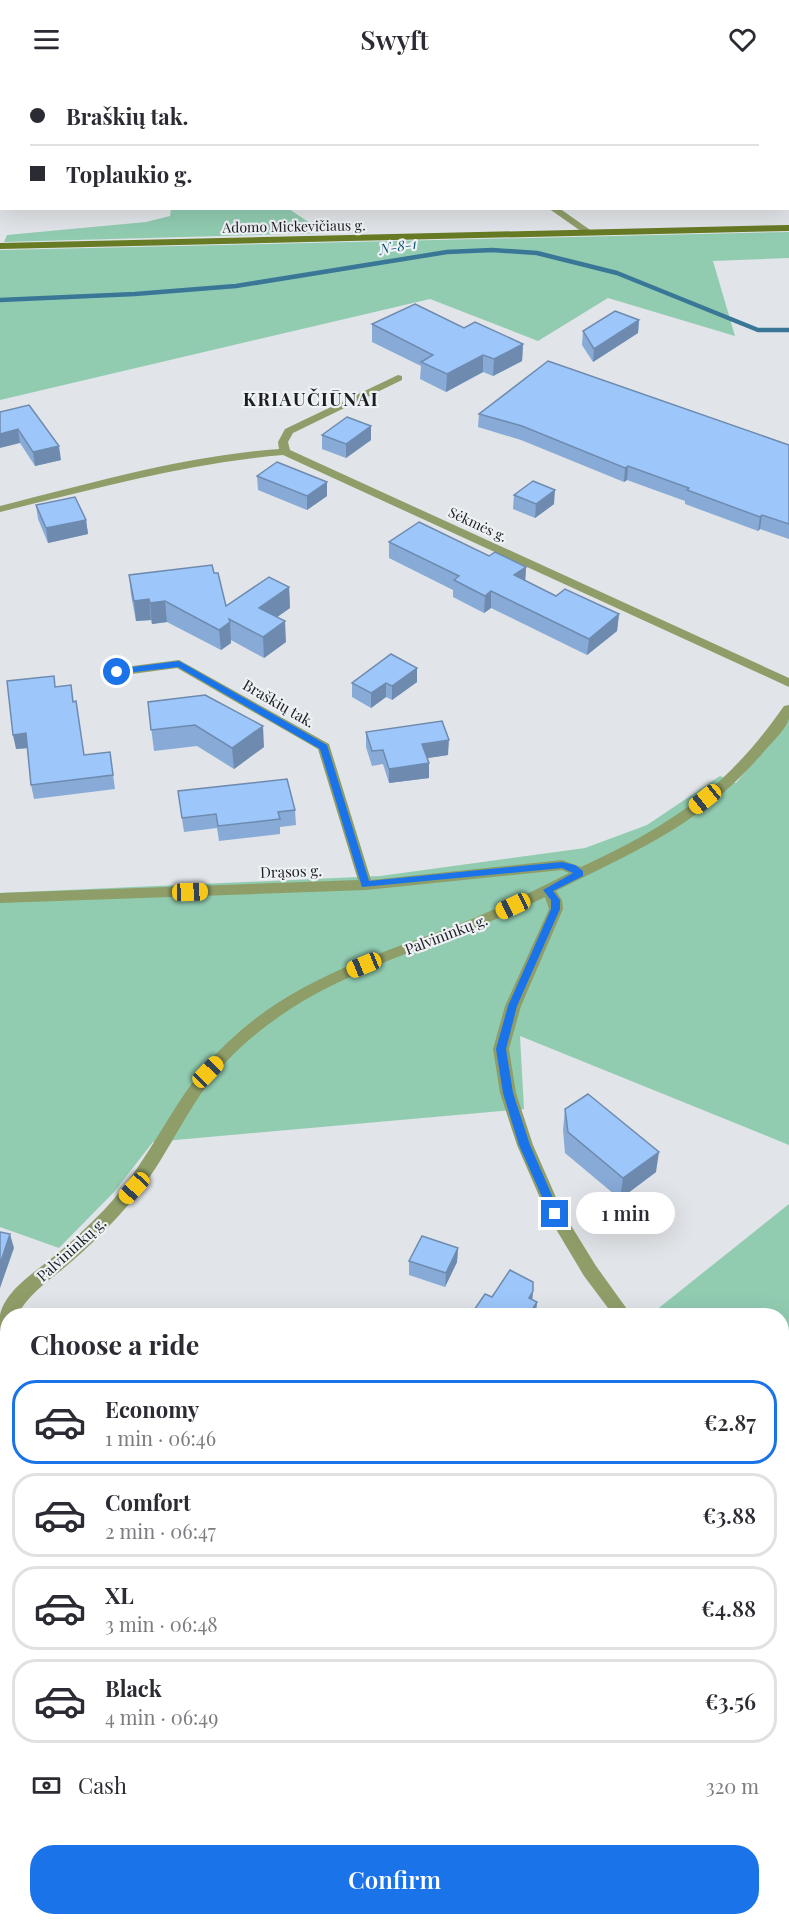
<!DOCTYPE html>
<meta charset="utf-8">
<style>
:root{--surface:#fff;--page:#f2f2f3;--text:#2b2b33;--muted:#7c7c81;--line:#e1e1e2;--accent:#1a73e8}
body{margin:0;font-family:"Playfair Display",serif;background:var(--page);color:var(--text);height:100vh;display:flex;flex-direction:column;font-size:22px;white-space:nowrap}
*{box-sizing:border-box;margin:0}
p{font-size:20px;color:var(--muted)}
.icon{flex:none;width:33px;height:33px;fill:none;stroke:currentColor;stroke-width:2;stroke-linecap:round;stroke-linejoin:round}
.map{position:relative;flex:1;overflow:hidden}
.details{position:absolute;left:0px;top:1230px;width:789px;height:618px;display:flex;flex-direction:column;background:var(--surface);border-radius:24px 24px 0 0;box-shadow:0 6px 24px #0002}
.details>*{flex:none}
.hud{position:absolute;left:0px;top:0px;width:789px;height:132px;box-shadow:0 6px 24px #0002;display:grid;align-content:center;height:132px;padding:0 30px;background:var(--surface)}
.end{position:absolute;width:27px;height:27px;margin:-14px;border:8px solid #1a73e8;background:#fff;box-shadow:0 0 0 3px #fff}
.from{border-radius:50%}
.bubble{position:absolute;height:42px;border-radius:21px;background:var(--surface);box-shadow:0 6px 24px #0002;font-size:20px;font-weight:600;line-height:42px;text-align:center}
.car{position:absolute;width:18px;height:36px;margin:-18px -9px;border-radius:8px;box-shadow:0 0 4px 2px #0007;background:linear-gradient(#f5c518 24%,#345 0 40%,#f5c518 0 76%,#345 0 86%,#f5c518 0)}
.hud b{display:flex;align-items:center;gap:21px;height:57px;font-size:22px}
.hud b+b{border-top:2px solid var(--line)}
.hud i{width:15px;height:15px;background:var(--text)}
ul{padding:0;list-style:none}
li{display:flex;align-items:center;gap:18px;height:84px;margin:0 12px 9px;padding:0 18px;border:3px solid var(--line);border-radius:24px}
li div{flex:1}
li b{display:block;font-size:22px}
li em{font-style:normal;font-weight:600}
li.on{border-color:var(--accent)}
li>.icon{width:54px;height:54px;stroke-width:1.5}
h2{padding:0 30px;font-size:27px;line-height:72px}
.pay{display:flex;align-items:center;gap:15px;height:66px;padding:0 30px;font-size:22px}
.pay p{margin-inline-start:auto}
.primary-button{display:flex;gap:12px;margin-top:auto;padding:12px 30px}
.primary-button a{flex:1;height:69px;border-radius:24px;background:var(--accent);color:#fff;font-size:24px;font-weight:600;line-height:69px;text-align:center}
header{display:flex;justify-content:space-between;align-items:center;height:78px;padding:0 30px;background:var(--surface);font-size:27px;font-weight:600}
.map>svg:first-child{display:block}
.green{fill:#91ccb1}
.water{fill:#469dca;stroke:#3a7797;stroke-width:1.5}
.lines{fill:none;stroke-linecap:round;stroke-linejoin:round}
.stream{stroke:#3a7797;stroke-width:4.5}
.street{fill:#8f9e69;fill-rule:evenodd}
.secondary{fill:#677a24;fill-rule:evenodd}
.wall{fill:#87aad7}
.shaded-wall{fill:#6e8baf}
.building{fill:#9dc6fa;stroke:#6e8baf;stroke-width:1.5}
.route{fill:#1a73e8}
.labels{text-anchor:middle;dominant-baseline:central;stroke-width:4.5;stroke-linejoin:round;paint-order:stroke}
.far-street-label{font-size:14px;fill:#1d1e20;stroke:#eef1f5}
.far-water-label{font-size:14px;font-style:italic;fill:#0b5171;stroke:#eef1f5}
.street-label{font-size:15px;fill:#1d1e20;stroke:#eef1f5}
.far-district-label{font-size:18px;font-weight:bold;letter-spacing:1.5px;fill:#1d1e20;stroke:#eef1f5}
</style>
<header><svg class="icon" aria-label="menu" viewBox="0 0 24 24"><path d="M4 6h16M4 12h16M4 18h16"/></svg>Swyft<svg class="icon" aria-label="heart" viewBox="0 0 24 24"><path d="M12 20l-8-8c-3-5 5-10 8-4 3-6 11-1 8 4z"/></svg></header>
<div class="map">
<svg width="789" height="1848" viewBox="0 0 789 1848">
<rect width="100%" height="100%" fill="#e1e4e8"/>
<g class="green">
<path d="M 171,131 L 289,131 L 325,155 L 4,164 L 7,157 L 146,144 L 170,138 Z"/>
<path d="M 789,154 L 789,180 L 713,183 L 735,258 L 608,220 L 538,263 L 430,221 L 0,322 L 0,172 Z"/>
<path d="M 789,640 L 789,1067 L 520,958 L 524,1031 L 153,1064 L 114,1114 L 59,1170 L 0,1149 L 0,815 L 380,798 L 585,770 L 647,747 L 720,698 L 736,705 Z"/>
<path d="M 789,1126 L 789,1375 L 782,1380 L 782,1238 L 650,1237 Z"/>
<path d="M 0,1694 L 7,1694 L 8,1840 L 47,1841 L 45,1848 L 0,1848 Z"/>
</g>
<path class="water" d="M 335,1841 L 335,1840 L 430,1841 L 429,1848 L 327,1848 Z"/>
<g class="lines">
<path class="stream" d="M 0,222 L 135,216 L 236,208 L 447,174 L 492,172 L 537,175 L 617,195 L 758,252 L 789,252"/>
<g class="street">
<path d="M 548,130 L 559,130 L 593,154 L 585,156 Z"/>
<path d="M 398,297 L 402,298 L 402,302 L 293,355 L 288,364 L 290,372 L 789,600 L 789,609 L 283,377 C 187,385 94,411 0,434 L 0,428 C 92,405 184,378 279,371 L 278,364 L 285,351 Z"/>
<path d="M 179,582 L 329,666 L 371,802 L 562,782 L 581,789 C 671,747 726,711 784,628 L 789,627 C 789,631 789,637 789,641 C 785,653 769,667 761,677 C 699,748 637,772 556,813 L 562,822 L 563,831 L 521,928 L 509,971 L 516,1015 L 533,1067 L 562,1133 L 596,1188 L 632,1238 L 614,1238 L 584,1198 L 547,1136 L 517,1067 L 500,1015 L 493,971 L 505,928 L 549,831 L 545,819 C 434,875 315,890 226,984 C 186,1027 167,1083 129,1126 C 111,1147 92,1166 71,1184 C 52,1201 29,1214 17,1238 L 8,1238 L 8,1259 L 0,1264 C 0,1256 0,1245 0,1237 C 6,1210 39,1192 58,1175 C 74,1162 89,1147 104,1132 C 153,1081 175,1013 227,965 C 297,898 379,877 467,843 C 502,829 535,812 569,795 L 562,792 L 366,812 L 0,825 L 0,815 L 358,802 L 318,671 L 177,590 L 117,598 L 111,594 L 117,590 Z"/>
<path d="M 0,1265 L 8,1267 L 8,1282 L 0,1280 Z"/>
<path d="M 782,1382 L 789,1385 L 789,1407 L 782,1404 Z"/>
<path d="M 782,1619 L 789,1620 L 789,1640 L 782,1639 Z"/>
</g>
<path class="secondary" d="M 789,147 L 789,153 L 0,171 L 0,165 Z"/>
</g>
<g class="wall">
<path d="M 739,0 L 789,0 L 789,87 L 788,87 L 788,2 L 740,2 Z"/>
<path d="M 639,242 L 638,255 L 593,284 L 582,267 L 583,253 Z"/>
<path d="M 372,246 L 464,250 L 523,266 L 522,283 L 493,298 L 483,294 L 446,314 L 420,301 L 421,288 L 372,264 Z"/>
<path d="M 0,334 L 61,382 L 35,388 Z"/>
<path d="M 479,336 L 789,367 L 789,461 L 760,451 L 758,453 L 685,426 L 685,423 L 627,402 L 624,404 L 521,362 L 478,349 Z"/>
<path d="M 371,348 L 371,362 L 346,380 L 322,371 L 322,357 Z"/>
<path d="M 257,398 L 327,418 L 307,432 L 258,412 Z"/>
<path d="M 514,417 L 554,426 L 535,440 L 513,431 Z"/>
<path d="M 36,427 L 86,442 L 88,456 L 48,465 L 38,441 Z"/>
<path d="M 389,464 L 489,478 L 526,489 L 525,503 L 556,518 L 619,536 L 617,553 L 587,577 L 491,530 L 484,535 L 453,519 L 453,512 L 389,480 Z"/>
<path d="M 214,495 L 226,528 L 289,509 L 290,530 L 277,539 L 286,564 L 264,580 L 231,562 L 231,565 L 221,572 L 167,544 L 152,546 L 151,542 L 136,543 L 131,517 L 129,497 Z"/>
<path d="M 417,590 L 417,604 L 392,622 L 386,619 L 371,630 L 352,619 L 352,605 Z"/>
<path d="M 55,609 L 74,623 L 84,677 L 110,674 L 115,711 L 34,721 L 31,707 L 27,670 L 16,671 Z"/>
<path d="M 148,624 L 264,669 L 234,691 L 197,668 L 154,673 Z"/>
<path d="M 366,654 L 448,677 L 427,680 L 429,685 L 429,700 L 389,705 L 383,686 L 372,688 L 366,669 Z"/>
<path d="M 178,713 L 295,732 L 296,747 L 280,749 L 280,756 L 219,763 L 217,750 L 184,754 Z"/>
<path d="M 565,1031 L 656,1094 L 620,1121 L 565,1075 L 563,1052 Z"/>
<path d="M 458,1170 L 457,1184 L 445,1209 L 409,1197 L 409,1183 Z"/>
<path d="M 0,1279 L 8,1281 L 8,1347 L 0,1345 Z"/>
</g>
<g class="shaded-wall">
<path d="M 639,242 L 638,255 L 593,284 L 594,271 Z"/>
<path d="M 523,266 L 522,283 L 493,298 L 494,281 Z"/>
<path d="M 483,277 L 483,294 L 446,314 L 447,296 Z"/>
<path d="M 371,348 L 371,362 L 346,380 L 346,366 Z"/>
<path d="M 18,351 L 20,365 L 0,370 L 0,356 Z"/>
<path d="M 59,368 L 61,382 L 35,388 L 33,374 Z"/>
<path d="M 628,388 L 627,402 L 624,404 L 625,390 Z"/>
<path d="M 327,404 L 327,418 L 307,432 L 307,418 Z"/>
<path d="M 555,412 L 554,426 L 535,440 L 536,426 Z"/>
<path d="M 762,437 L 760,451 L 758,453 L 760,439 Z"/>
<path d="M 86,442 L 88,456 L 48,465 L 46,450 Z"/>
<path d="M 526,489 L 525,506 L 514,497 Z"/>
<path d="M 289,509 L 290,530 L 260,551 L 259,530 Z"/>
<path d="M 491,513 L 491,530 L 484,535 L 485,518 Z"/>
<path d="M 149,521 L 151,542 L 136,543 L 134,523 Z"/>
<path d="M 165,523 L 167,544 L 152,546 L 150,525 Z"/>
<path d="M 619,536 L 617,553 L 587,577 L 589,561 Z"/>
<path d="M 285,543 L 286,564 L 264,580 L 263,559 Z"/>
<path d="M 230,544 L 231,565 L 221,572 L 219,552 Z"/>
<path d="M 417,590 L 417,604 L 392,622 L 392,608 Z"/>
<path d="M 386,605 L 386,619 L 371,630 L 371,615 Z"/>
<path d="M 263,648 L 264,669 L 234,691 L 232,670 Z"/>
<path d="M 26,655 L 29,670 L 16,671 L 13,657 Z"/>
<path d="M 449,662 L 448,677 L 422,681 L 422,666 Z"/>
<path d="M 429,685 L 429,700 L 389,705 L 389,691 Z"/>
<path d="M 659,1074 L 656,1094 L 620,1121 L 623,1100 Z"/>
<path d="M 10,1156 L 14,1170 L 0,1210 L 0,1186 Z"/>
<path d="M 458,1170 L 457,1184 L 445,1209 L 446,1195 Z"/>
<path d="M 533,1213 L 532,1227 L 529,1220 Z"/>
<path d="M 537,1224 L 536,1238 L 528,1238 Z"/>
<path d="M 140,1840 L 141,1840 L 143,1848 L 138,1848 Z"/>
</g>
<g class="building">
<path d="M 185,0 L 224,0 L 222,2 L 183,2 Z"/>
<path d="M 272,0 L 330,0 L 336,2 L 270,2 Z"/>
<path d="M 373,0 L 428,0 L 430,2 L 371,2 Z"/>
<path d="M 559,0 L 569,0 L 571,2 L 553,2 Z"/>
<path d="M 745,0 L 789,0 L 789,74 L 788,74 L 788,2 L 746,2 Z"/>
<path d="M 415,226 L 464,250 L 475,244 L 523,266 L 494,281 L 483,277 L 447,296 L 421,284 L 433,277 L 372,246 Z"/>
<path d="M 615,233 L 639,242 L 594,271 L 583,253 Z"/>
<path d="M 548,283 L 789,367 L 789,446 L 762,437 L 760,439 L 687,412 L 689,410 L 628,388 L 625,390 L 522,348 L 479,336 Z"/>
<path d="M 29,327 L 59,368 L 33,374 L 18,351 L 0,356 L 0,334 Z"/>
<path d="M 347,339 L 371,348 L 346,366 L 322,357 Z"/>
<path d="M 277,384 L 327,404 L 307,418 L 257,398 Z"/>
<path d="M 533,403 L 555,412 L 536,426 L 514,417 Z"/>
<path d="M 75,419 L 86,442 L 46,450 L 36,427 Z"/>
<path d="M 419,444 L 489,478 L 495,474 L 526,489 L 514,497 L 556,518 L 565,511 L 619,536 L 589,561 L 491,513 L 485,518 L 454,502 L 459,498 L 389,464 Z"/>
<path d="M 212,487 L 214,495 L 218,495 L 226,528 L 269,499 L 289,509 L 259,530 L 285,543 L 263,559 L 229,541 L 230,544 L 219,552 L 165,523 L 150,525 L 149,521 L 134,523 L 129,497 Z"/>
<path d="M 391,576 L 417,590 L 392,608 L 386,605 L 371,615 L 352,605 Z"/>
<path d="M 54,598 L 55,609 L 71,607 L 73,624 L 76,623 L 84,677 L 110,674 L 113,697 L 31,707 L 26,655 L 13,657 L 7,603 Z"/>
<path d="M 205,617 L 263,648 L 232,670 L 195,647 L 151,652 L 148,624 Z"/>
<path d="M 442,643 L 449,662 L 422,666 L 429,685 L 389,691 L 383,672 L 372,673 L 366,654 Z"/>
<path d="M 287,701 L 295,732 L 278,734 L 280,741 L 218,748 L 216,736 L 182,740 L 178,713 Z"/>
<path d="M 588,1016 L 659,1074 L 623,1100 L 568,1054 L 565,1031 Z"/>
<path d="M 0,1154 L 10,1156 L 0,1186 Z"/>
<path d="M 422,1158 L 458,1170 L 446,1195 L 409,1183 Z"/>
<path d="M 510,1192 L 533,1204 L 533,1213 L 529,1220 L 537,1224 L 528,1238 L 519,1238 L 516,1236 L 516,1238 L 478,1238 L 472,1235 L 485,1216 L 492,1219 Z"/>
<path d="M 0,1279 L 8,1281 L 8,1335 L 0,1333 Z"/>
<path d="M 73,1840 L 140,1840 L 138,1848 L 71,1848 Z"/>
</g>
<path class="route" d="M 179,583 L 327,667 L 369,803 L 562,784 L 575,787 L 583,793 L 583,798 L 553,813 L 560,822 L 560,831 L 517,928 L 506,971 L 513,1015 L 530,1067 L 560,1136 L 558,1139 L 551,1139 L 519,1067 L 503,1015 L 496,971 L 508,928 L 551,831 L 551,822 L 543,812 L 573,795 L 562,790 L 362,809 L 320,671 L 178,589 L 117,596 L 113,594 L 117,591 Z"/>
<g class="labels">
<g class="far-street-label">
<text transform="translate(294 148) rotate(-1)">Adomo Mickevičiaus g.</text>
<text transform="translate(478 446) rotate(25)">Sėkmės g.</text>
</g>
<g class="far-water-label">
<text transform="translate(398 168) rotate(-9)">N-8-1</text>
</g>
<g class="street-label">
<text transform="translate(279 625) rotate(30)">Braškių tak.</text>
<text transform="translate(291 793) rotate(-2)">Drąsos g.</text>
<text transform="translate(446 856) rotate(-21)">Palvininkų g.</text>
<text transform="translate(71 1171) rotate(-42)">Palvininkų g.</text>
</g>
<g class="far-district-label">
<text x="311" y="321">KRIAUČIŪNAI</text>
</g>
</g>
</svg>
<i class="end from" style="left:117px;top:594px"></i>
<i class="end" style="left:555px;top:1136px"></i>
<div class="bubble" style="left:576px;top:1114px;width:99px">1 min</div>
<i class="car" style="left:705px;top:721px;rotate:231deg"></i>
<i class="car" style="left:190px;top:814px;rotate:88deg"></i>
<i class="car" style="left:513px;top:828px;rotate:245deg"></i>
<i class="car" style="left:364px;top:887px;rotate:248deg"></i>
<i class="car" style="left:208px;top:994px;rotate:44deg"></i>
<i class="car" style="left:134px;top:1110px;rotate:222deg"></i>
<div class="hud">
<b><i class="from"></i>Braškių tak.</b>
<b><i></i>Toplaukio g.</b>
</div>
<section class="details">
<h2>Choose a ride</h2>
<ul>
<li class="on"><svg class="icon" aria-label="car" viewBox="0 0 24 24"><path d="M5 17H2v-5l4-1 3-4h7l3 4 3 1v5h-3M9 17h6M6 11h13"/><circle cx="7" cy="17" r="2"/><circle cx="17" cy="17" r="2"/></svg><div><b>Economy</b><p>1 min · 06:46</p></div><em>€2.87</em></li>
<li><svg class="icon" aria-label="car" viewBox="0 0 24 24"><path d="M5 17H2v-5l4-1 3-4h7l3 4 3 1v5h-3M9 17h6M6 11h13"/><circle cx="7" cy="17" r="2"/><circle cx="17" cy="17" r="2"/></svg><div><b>Comfort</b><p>2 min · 06:47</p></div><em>€3.88</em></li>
<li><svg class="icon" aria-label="car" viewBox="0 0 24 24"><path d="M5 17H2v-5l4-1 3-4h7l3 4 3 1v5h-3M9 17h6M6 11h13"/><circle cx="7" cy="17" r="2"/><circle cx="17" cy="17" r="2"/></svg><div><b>XL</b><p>3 min · 06:48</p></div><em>€4.88</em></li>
<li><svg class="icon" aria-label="car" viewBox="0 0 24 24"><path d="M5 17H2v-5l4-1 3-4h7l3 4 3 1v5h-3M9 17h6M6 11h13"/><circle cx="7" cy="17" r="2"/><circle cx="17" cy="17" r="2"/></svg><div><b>Black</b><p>4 min · 06:49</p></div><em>€3.56</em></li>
</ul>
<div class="pay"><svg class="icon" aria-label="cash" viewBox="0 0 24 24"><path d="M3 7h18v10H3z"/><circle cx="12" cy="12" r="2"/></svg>Cash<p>320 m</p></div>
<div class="primary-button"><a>Confirm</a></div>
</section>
</div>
